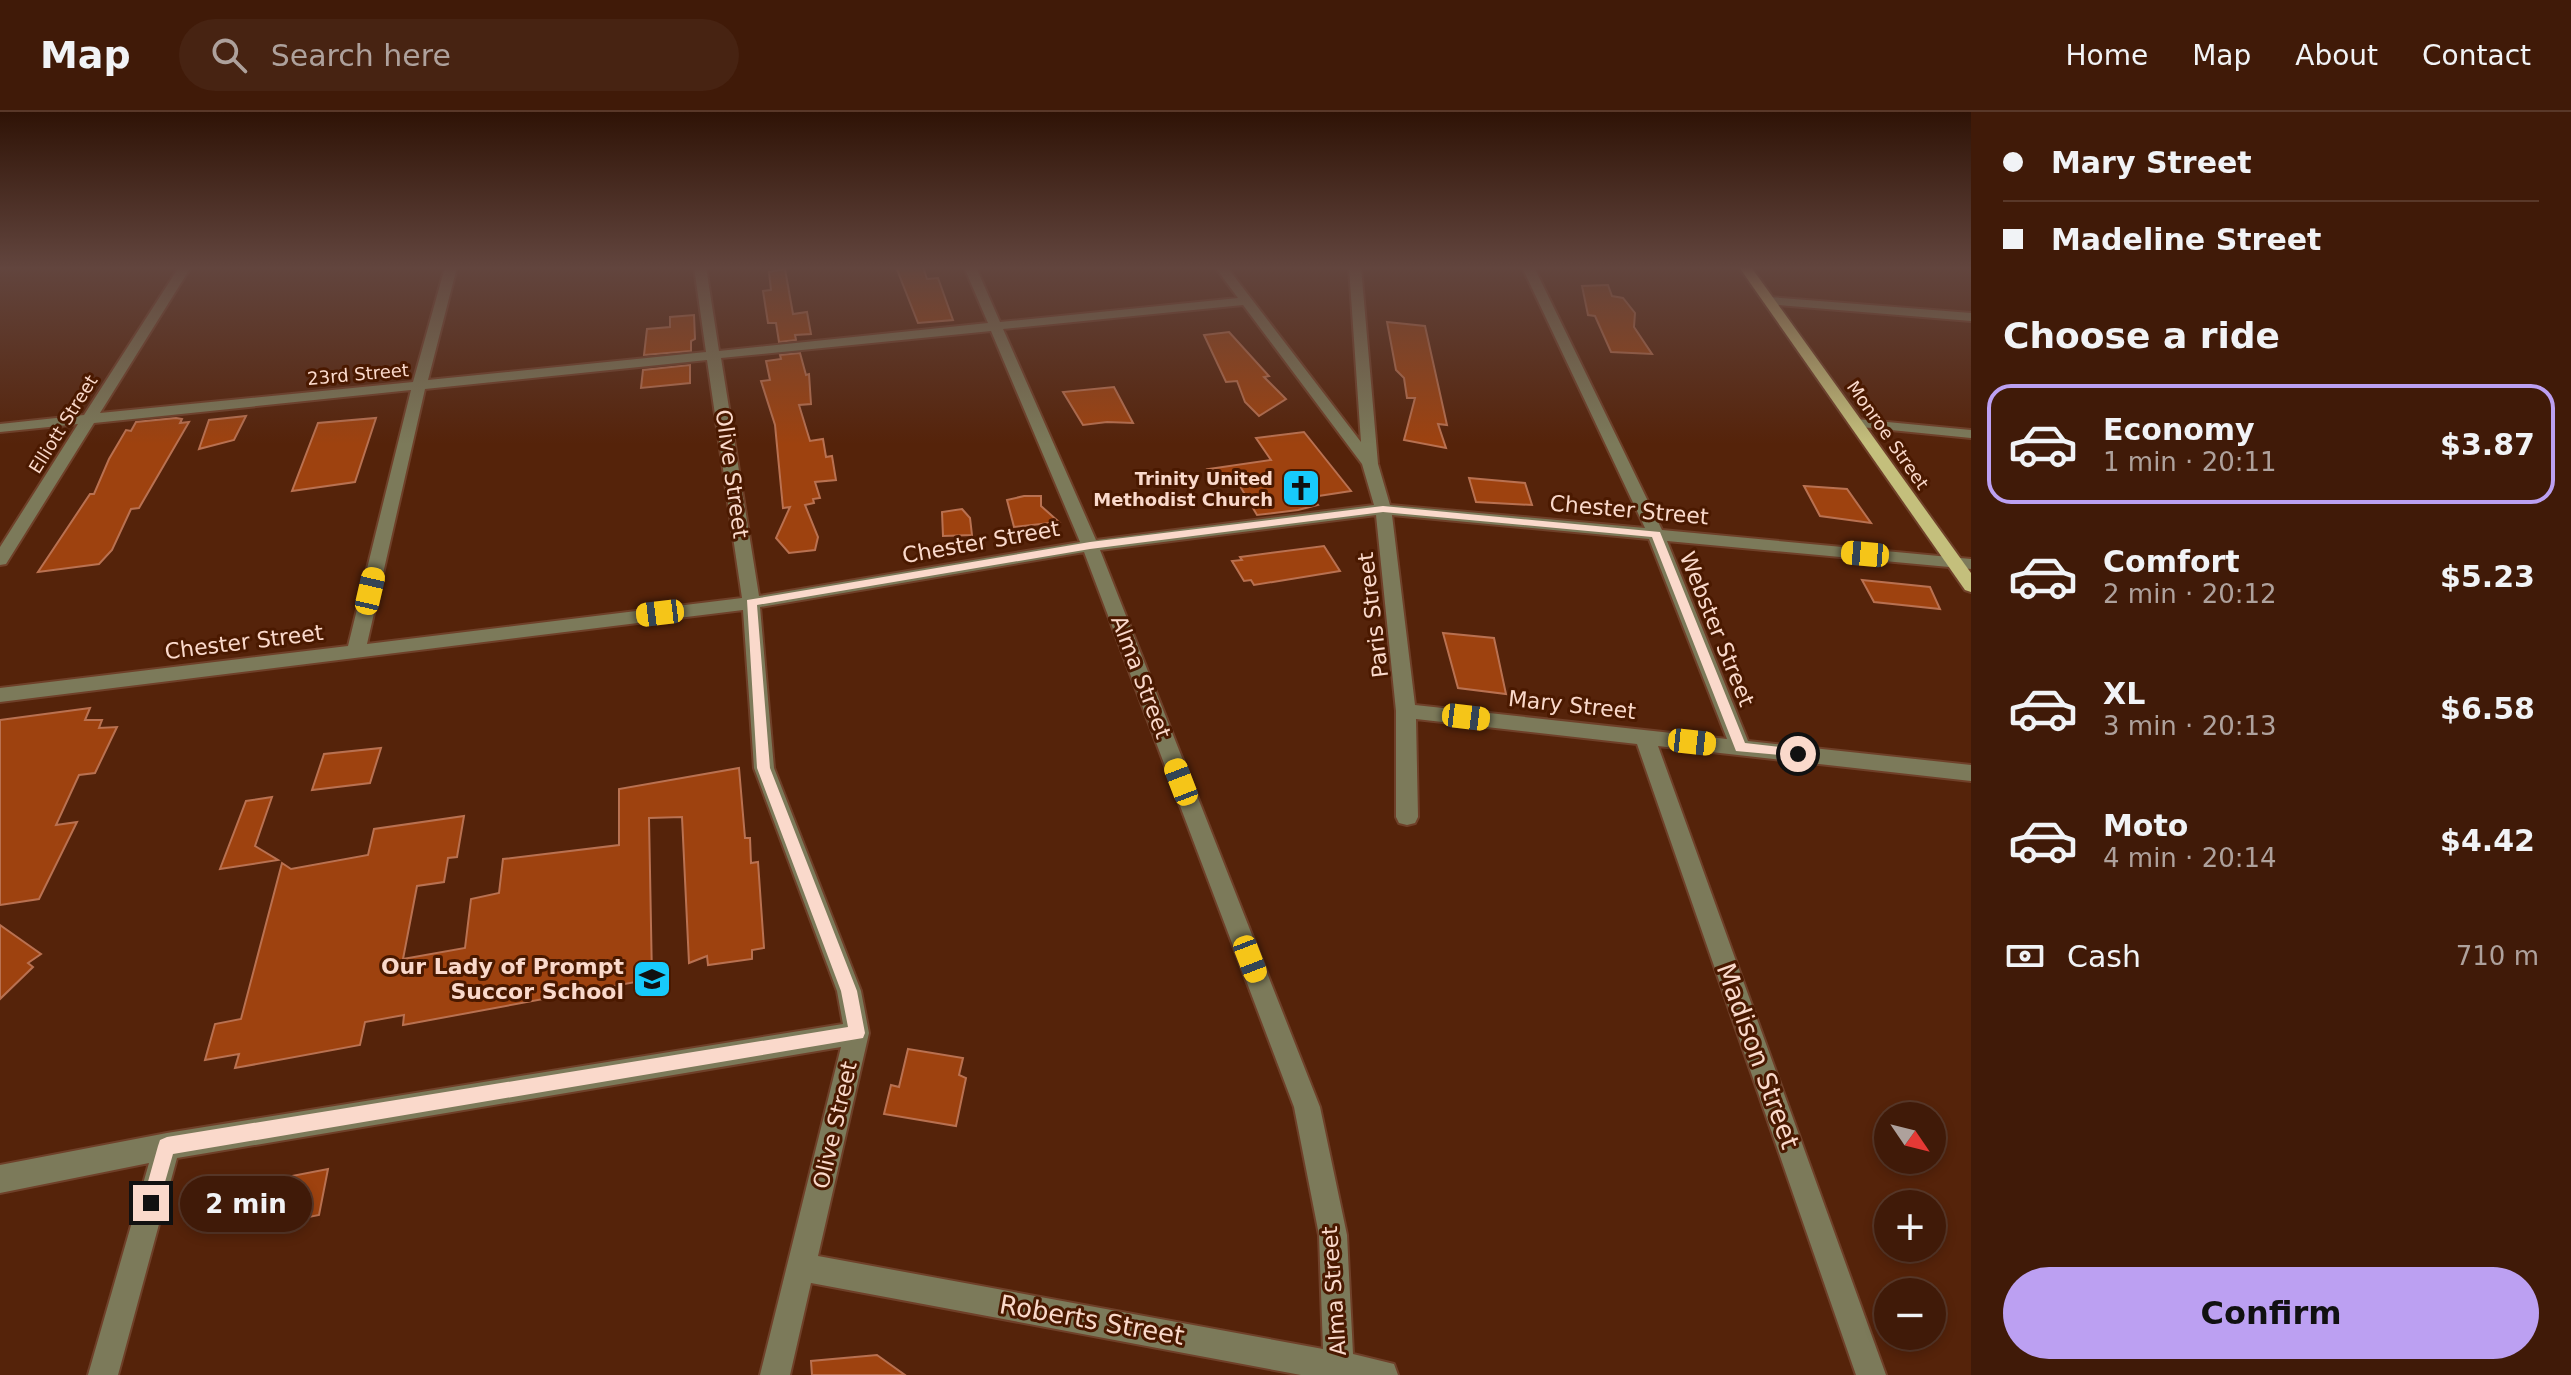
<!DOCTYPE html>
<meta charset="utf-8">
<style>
:root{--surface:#401a08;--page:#472312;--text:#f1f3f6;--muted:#aea19c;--line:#593829;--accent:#bca0f2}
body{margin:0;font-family:"DejaVu Sans",sans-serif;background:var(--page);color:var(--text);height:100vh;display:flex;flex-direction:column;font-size:30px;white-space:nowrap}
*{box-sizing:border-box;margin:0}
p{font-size:26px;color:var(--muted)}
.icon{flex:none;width:44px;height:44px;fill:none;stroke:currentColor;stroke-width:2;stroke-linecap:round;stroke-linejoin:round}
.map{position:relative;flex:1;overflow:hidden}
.side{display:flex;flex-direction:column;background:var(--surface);width:600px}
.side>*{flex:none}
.hud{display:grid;align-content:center;height:176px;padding:0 32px;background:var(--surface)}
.needle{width:52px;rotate:125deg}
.fabs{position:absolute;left:1874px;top:990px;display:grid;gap:16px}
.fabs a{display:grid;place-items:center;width:72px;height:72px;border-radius:50%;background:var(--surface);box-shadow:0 4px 12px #0003,0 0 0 2px var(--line);font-size:40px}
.end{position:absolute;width:36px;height:36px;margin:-18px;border:10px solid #fad9cb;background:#111;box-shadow:0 0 0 4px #111}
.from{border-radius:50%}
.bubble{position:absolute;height:56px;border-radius:28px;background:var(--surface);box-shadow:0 4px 12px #0003,0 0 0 2px var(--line);font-size:26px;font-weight:700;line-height:56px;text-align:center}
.car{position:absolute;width:24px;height:48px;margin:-24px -12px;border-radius:10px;box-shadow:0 0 6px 2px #0007;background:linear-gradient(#f5c518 24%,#345 0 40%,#f5c518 0 76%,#345 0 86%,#f5c518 0)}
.hud b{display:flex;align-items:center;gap:28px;height:76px;font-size:30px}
.hud b+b{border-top:2px solid var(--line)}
.hud i{width:20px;height:20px;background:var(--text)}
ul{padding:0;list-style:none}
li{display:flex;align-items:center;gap:24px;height:120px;margin:0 16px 12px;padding:0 16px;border:4px solid transparent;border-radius:24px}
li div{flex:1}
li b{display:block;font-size:30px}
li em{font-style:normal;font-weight:700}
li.on{border-color:var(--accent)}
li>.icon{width:72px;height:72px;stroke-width:1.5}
h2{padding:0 32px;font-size:36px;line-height:96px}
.pay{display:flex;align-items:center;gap:20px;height:88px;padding:0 32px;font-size:30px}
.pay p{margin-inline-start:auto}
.action{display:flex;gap:16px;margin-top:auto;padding:16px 32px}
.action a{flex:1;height:92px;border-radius:48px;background:var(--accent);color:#111;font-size:32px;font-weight:700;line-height:92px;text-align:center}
header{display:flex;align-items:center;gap:48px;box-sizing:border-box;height:112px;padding:0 40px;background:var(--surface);border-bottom:2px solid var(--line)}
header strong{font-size:38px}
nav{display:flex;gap:44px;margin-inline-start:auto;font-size:28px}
.search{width:560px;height:72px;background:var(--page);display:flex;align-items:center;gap:20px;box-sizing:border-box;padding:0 28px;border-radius:44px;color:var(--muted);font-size:30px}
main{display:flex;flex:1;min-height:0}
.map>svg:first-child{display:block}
.building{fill:#9e420f;stroke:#b97151;stroke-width:2}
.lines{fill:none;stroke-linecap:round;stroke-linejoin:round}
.minor-casing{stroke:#6f4029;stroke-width:4}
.major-casing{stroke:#6f4029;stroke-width:4}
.minor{fill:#7c7a5a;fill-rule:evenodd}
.major{fill:#c4bf7c;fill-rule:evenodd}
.route{fill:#fad9cb}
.labels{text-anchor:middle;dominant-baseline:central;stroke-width:6;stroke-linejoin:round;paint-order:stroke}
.far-street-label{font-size:18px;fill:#fad9cb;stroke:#4a1900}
.far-poi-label{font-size:18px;font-weight:bold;fill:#fad9cb;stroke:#4a1900;text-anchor:end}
.street-label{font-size:22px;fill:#fad9cb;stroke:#4a1900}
.poi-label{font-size:22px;font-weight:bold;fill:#fad9cb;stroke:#4a1900;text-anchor:end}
.near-street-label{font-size:26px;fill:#fad9cb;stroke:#4a1900}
</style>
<header>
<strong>Map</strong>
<div class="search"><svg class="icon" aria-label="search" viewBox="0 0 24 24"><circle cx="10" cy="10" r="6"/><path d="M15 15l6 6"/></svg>Search here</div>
<nav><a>Home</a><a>Map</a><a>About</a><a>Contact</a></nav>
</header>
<main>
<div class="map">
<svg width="1971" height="1263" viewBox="0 0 1971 1263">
<rect width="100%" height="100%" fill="#55230a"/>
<g class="building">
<path d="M 896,155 L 923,155 L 927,167 L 938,166 L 953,208 L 918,211 Z"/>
<path d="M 785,157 L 793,202 L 807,200 L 811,222 L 795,223 L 796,228 L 779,230 L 776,211 L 768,211 L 763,179 L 771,178 L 769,160 Z"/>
<path d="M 1608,173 L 1612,184 L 1623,186 L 1635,201 L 1634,215 L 1652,242 L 1611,240 L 1595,204 L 1588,203 L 1582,174 Z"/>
<path d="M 694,203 L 695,227 L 691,229 L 691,239 L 644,243 L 647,217 L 670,215 L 670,205 Z"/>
<path d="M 1387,210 L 1425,214 L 1447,313 L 1438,312 L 1446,336 L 1404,328 L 1415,286 L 1407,286 L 1404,266 L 1396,258 Z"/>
<path d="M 1229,220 L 1269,264 L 1264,265 L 1286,287 L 1259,304 L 1245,290 L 1237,269 L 1226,270 L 1204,223 Z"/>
<path d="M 800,241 L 806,263 L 809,262 L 811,292 L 799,293 L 810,329 L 823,327 L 826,345 L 832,344 L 836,368 L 815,370 L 820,386 L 813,387 L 814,391 L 805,393 L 818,425 L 815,438 L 789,441 L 776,426 L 790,395 L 783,396 L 775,313 L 761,269 L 770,268 L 766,249 L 781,247 L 780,243 Z"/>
<path d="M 690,253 L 690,271 L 641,276 L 643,258 Z"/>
<path d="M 1114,275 L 1133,311 L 1107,310 L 1083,313 L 1063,280 Z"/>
<path d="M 246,304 L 234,328 L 199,337 L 209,308 Z"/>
<path d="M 176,306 L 182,307 L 180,311 L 189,310 L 139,396 L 131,397 L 112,438 L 99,452 L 38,460 L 90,382 L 94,382 L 109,347 L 126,318 L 131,319 L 136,310 Z"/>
<path d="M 376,306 L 355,370 L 292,379 L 318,311 Z"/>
<path d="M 1304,320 L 1351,379 L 1312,385 L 1318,393 L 1298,398 L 1257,403 L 1237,369 L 1209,357 L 1271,348 L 1256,326 Z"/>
<path d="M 1469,366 L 1525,371 L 1532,393 L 1476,390 Z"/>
<path d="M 1804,374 L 1847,377 L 1871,411 L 1820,404 Z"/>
<path d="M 1024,384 L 1041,384 L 1041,394 L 1059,410 L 1014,415 L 1007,388 Z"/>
<path d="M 962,397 L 970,406 L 972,423 L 943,424 L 942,400 Z"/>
<path d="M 1324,434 L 1340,459 L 1254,473 L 1251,468 L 1244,469 L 1232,449 L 1242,448 L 1240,445 Z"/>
<path d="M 1862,468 L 1930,475 L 1940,497 L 1874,490 Z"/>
<path d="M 1443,521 L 1494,526 L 1506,582 L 1458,576 Z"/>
<path d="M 90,596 L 85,608 L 102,608 L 99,616 L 117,615 L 95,661 L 79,663 L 56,713 L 77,710 L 39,787 L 0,793 L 0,608 Z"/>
<path d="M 381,636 L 370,671 L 312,678 L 324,642 Z"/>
<path d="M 739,656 L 745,726 L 750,726 L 751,751 L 758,750 L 764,836 L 752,838 L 752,847 L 708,853 L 707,844 L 689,851 L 682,705 L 649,706 L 652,867 L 403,913 L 404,903 L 365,910 L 360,933 L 235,956 L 239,942 L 205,948 L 215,912 L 241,907 L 282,751 L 291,757 L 368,743 L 374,717 L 464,704 L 457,745 L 448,746 L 444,770 L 417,774 L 403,847 L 465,836 L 471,787 L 499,781 L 503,747 L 619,733 L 619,677 Z"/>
<path d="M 272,685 L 255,734 L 278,748 L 220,757 L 246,689 Z"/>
<path d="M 0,813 L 41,842 L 28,851 L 33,855 L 0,887 Z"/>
<path d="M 908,937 L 963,946 L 959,963 L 966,966 L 956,1014 L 884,1002 L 891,973 L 899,975 Z"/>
<path d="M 328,1057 L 319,1103 L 244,1118 L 250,1094 L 266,1091 L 271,1068 Z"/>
<path d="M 877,1243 L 905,1263 L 812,1263 L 811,1249 Z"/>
</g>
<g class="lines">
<defs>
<g id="minor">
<path d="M 179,155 L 191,155 L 100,301 L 413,270 L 445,155 L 457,155 L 428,268 L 706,240 L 694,155 L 706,155 L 719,239 L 988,211 L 964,155 L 976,155 L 1000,210 L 1238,186 L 1215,155 L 1227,155 L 1361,330 L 1349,155 L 1361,155 L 1378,352 L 1390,393 L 1645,416 L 1522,155 L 1534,155 L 1662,418 L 1971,447 L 1971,457 L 1667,429 L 1748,629 L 1971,653 L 1971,669 L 1658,634 L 1886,1263 L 1856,1263 L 1637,632 L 1416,607 L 1418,705 L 1415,711 L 1407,713 L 1399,711 L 1396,705 L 1396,599 L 1376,403 L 1100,438 L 1320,995 L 1347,1123 L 1353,1242 L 1394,1252 L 1398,1263 L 1301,1263 L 811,1171 L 790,1263 L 760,1263 L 841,935 L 177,1046 L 118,1263 L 88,1263 L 149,1051 L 0,1081 L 0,1053 L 167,1021 L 843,912 L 837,879 L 754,656 L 743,498 L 0,590 L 0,576 L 348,534 L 411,278 L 94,311 L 6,452 L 0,453 L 0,435 L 78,312 L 0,320 L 0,312 L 84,303 ZM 1243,193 L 1362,352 L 1374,393 L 1096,428 L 1003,217 ZM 991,219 L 1080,430 L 759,484 L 721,246 ZM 707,248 L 742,486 L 367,532 L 425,277 ZM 1392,403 L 1649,427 L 1727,627 L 1415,593 ZM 1084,440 L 1294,995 L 1319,1123 L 1323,1237 L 818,1144 L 869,921 L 861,879 L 774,656 L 760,495 Z"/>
<path d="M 1769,185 L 1971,201 L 1971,209 L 1765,192 L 1765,186 Z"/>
<path d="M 1856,307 L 1971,318 L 1971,326 L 1851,314 L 1849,311 Z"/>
</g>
<path id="major" d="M 1739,155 L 1751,155 L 1971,461 L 1971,480 L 1965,478 Z"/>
</defs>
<use href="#minor" class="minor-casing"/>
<use href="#major" class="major-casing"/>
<use href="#minor" class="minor"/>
<use href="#major" class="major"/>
</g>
<linearGradient id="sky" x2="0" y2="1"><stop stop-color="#2f1306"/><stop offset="0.47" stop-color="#62453e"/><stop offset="1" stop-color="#62453e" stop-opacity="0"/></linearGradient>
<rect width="1971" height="332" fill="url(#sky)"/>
<path class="route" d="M 1383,394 L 1660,420 L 1745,631 L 1798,637 L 1802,638 L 1802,645 L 1736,639 L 1652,425 L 1383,400 L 1090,437 L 757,493 L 770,656 L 857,879 L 865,921 L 863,926 L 173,1042 L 157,1098 L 151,1100 L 144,1098 L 142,1091 L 158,1034 L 160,1028 L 167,1025 L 848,915 L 841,879 L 757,656 L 747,488 L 1090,430 Z"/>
<defs>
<symbol id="church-square" viewBox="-11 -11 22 22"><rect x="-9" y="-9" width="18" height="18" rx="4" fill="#17cafb" stroke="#4a1900"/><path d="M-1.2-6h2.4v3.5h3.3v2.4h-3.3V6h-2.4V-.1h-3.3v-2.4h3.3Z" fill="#111"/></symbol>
<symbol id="school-square" viewBox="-11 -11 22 22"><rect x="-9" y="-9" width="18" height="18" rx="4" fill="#17cafb" stroke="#4a1900"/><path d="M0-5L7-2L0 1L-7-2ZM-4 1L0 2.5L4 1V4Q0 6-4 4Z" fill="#111"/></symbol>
</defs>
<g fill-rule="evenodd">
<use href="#church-square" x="1279" y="354" width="44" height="44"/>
<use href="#school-square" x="630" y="845" width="44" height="44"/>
</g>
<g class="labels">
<g class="far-street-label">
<text transform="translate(358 262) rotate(-5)">23rd Street</text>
<text transform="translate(63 312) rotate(-58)">Elliott Street</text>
<text transform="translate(1888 323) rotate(55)">Monroe Street</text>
</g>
<g class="far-poi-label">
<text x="1273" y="366">Trinity United<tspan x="1273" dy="21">Methodist Church</tspan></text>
</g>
<g class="street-label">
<text transform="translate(732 362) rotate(82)">Olive Street</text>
<text transform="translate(1629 398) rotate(5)">Chester Street</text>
<text transform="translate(981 430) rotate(-10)">Chester Street</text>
<text transform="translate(1373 503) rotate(-97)">Paris Street</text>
<text transform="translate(1717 517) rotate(68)">Webster Street</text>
<text transform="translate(244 530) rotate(-7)">Chester Street</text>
<text transform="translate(1141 565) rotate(69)">Alma Street</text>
<text transform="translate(1572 593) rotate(6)">Mary Street</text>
<text transform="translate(835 1013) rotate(-77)">Olive Street</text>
<text transform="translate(1334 1179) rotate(-94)">Alma Street</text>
</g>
<g class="poi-label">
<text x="624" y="854">Our Lady of Prompt<tspan x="624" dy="25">Succor School</tspan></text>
</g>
<g class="near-street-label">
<text transform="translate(1758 944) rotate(70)">Madison Street</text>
<text transform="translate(1092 1208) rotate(10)">Roberts Street</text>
</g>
</g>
</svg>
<div class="fabs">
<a><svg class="needle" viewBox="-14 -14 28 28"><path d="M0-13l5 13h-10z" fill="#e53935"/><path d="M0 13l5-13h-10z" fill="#aea19c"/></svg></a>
<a>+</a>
<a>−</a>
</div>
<i class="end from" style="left:1798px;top:642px"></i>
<i class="end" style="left:151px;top:1091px"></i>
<div class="bubble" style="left:180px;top:1064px;width:132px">2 min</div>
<i class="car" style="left:1865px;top:442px;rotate:275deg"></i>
<i class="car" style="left:370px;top:479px;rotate:13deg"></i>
<i class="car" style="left:660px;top:501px;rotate:263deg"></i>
<i class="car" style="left:1466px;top:605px;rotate:97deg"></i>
<i class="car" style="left:1692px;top:630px;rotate:96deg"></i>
<i class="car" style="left:1181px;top:670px;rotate:339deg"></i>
<i class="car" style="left:1250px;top:847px;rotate:159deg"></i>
</div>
<section class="side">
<div class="hud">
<b><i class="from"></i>Mary Street</b>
<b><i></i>Madeline Street</b>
</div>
<h2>Choose a ride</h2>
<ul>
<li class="on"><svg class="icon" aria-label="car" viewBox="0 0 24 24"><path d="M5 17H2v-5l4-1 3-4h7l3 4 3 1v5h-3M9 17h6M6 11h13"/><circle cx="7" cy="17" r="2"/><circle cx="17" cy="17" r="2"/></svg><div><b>Economy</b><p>1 min · 20:11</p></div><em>$3.87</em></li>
<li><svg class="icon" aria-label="car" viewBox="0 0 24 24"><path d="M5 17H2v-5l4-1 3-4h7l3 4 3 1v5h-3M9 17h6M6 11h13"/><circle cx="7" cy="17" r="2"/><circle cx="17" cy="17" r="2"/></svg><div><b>Comfort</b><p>2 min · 20:12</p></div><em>$5.23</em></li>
<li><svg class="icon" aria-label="car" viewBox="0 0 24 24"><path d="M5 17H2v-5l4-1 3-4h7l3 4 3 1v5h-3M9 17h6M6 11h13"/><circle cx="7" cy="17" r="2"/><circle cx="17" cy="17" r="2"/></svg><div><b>XL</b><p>3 min · 20:13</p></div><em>$6.58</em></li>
<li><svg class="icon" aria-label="car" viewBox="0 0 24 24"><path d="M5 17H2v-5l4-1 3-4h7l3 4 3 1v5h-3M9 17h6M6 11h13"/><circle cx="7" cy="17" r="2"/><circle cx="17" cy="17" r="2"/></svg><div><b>Moto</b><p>4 min · 20:14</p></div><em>$4.42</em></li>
</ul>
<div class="pay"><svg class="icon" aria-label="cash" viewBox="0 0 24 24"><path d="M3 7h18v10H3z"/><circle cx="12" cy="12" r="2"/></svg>Cash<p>710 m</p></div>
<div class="action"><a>Confirm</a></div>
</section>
</main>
